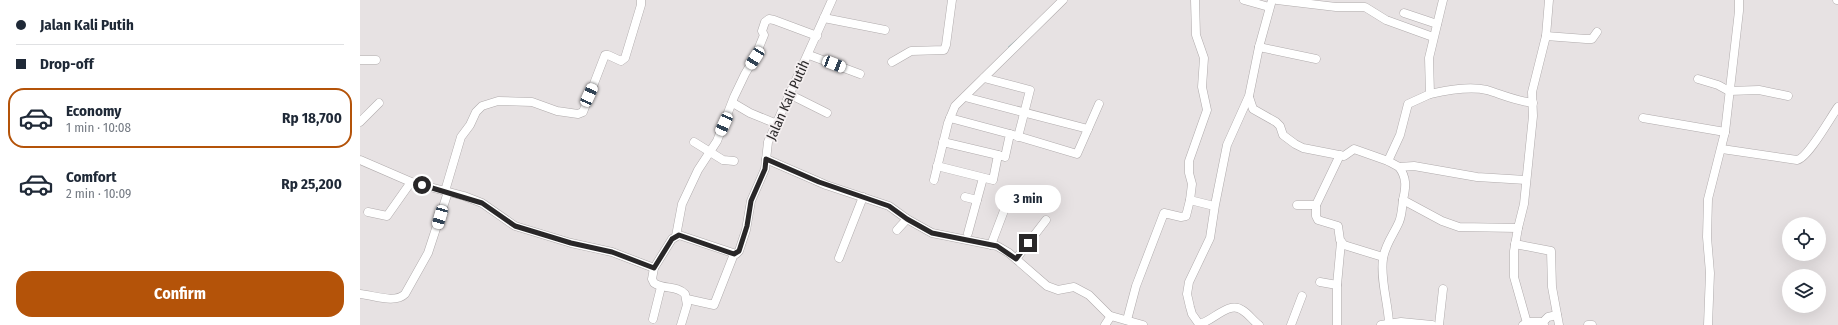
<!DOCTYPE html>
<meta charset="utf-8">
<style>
:root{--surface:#fff;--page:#f6f6f7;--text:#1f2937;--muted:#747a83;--line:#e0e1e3;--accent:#b45309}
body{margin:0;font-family:"Fira Sans Condensed",sans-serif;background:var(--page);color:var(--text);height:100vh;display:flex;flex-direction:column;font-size:15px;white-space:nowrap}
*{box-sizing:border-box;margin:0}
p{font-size:13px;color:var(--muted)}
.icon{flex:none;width:22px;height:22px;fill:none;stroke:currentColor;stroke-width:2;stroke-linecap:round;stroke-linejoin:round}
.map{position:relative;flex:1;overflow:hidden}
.side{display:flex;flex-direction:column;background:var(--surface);width:360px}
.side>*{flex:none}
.guide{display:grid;align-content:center;height:88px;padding:0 16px;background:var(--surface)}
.fabs{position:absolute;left:1422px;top:217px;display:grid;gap:8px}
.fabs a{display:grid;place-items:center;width:44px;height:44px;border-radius:50%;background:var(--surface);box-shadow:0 4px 16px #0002;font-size:20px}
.end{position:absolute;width:18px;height:18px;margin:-9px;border:5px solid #292728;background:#fff;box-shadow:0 0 0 2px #fff}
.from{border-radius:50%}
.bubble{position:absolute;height:28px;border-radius:14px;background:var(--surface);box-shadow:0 4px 16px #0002;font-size:13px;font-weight:700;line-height:28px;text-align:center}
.car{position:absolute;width:12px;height:24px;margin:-12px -6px;border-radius:5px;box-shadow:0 0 3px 1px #0007;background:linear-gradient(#fff 24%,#345 0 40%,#fff 0 76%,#345 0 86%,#fff 0)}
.guide b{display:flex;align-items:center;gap:14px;height:38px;font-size:15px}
.guide b+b{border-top:1px solid var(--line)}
.guide i{width:10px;height:10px;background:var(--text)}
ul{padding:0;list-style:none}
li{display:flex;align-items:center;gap:12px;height:60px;margin:0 8px 6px;padding:0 8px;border:2px solid transparent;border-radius:16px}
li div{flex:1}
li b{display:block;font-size:15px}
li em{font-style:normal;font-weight:700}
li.selected{border-color:var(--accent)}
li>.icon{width:36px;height:36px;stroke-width:1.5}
.action{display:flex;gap:8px;margin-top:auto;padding:8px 16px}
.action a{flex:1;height:46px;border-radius:16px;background:var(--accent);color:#fff;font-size:16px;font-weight:700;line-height:46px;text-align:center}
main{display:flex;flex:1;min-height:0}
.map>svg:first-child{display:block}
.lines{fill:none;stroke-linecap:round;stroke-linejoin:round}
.stream{stroke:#7eb1b3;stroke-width:1.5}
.minor-casing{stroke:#b0abac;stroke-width:9}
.minor{stroke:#fff;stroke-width:8}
.route{stroke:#292728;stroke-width:5}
.labels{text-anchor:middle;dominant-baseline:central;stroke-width:3.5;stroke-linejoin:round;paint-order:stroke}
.street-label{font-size:14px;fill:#292728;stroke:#f4eff0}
</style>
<main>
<section class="side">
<div class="guide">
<b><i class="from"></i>Jalan Kali Putih</b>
<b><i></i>Drop-off</b>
</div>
<ul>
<li class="selected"><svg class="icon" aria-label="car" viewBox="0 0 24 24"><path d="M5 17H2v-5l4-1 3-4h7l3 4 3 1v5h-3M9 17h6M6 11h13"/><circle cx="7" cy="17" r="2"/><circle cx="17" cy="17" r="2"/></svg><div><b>Economy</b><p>1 min · 10:08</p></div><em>Rp 18,700</em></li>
<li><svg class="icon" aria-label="car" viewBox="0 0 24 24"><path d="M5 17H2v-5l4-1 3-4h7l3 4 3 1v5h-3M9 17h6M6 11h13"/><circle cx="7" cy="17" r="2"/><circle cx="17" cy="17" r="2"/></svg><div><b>Comfort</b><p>2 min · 10:09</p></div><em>Rp 25,200</em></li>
</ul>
<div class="action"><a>Confirm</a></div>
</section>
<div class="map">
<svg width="1478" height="325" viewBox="0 0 1478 325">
<rect width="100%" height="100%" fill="#e7e2e3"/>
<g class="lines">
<path class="stream" d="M 649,47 L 657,40"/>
<defs>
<g id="minor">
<path d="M 884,0 L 909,7"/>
<path d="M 917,0 L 976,7 L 1005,7 L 1026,20 L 1073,37"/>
<path d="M 1477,0 L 1478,0"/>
<path d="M 1044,13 L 1077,24"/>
<path d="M 464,18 L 525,30"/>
<path d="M 1186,36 L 1226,39 L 1232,39 L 1237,32"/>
<path d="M 899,47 L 956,59"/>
<path d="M 449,55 L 500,74"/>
<path d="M 0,60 L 16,60"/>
<path d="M 532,62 L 551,51 L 584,50 L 586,45 L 592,0"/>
<path d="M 624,78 L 670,90 L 658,137"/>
<path d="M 1338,79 L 1358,85 L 1369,91 L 1399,90 L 1428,96"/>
<path d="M 429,94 L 467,113"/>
<path d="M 1070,94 C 1088,90 1109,86 1127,90 C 1143,95 1156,101 1173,103"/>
<path d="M 605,97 L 728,129"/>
<path d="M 889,97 L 893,109 L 916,122 L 920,126 L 923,135 L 935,144 L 943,148 L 984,156 L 994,149 L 1028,161 L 1039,167 L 1054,166 L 1117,177 L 1166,180"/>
<path d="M 373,103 L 390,113 L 417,124"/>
<path d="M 590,118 L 650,134 L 645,157 L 638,155"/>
<path d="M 1283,118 L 1365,132"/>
<path d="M 0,122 L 19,103"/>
<path d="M 650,134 L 717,154 L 739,104"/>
<path d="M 334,142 L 363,160 L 374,161"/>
<path d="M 1362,149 L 1437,160 C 1448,158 1470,118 1478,107"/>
<path d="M 406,159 L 466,185 L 529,206 L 547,219 L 572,233 L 637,246 L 649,253 L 687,286 L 698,290 L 714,287 L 729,295 L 750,316"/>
<path d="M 0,160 L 51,182 L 104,196 L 122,203 L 155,226 L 211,243 L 252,252 L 294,268 L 312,239 L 319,235 L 376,254 L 379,251 L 386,230 L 391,201 L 405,169 L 408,142 L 472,0"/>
<path d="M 1028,161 L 1040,135 L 1048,104 L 1070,94 L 1069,58 L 1083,0"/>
<path d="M 577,166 L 633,180 L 638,155 L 583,142"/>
<path d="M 1039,167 C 1047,178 1046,187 1043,200 L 1082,221 L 1099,227 L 1158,228 L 1164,204 L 1173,116 L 1172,92 L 1186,36 L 1189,0"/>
<path d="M 574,180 L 588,123 L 595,106 L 703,0"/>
<path d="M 85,191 L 101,137 L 110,125 L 116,112 L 122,106 L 138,101 L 172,102 L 197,111 L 218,114 L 223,112 L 245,55 L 248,55 L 261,61 L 265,58 L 281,5 L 281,0"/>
<path d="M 605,197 L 617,200"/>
<path d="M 830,200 L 854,206"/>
<path d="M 937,205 L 956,205 L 980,155"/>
<path d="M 956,205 L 956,216 L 958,220 L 978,226 L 980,240 L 984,245 L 1023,257"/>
<path d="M 8,212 L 27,216 L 51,182"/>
<path d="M 1158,228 L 1154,251 L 1154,277 L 1167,323"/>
<path d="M 537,230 L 547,219"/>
<path d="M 608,233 L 623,178"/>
<path d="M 316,236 L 322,204 L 338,170 L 357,141 L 374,97 L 385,74 L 395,57 L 404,35 L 402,31 L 405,22 L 409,19 L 414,20 L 457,36"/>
<path d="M 1155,244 L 1191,251 L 1192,287 L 1199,325"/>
<path d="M 631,245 L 645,208"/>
<path d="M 479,258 L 503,197"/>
<path d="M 656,259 L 686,220"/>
<path d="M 294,268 L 292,279 L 294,283 C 304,290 317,285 325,294 L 327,305 L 321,325"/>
<path d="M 960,282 L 977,285 L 977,325"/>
<path d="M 977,285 L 981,242"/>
<path d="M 0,294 C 13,295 35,304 45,294 L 68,253 L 88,192"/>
<path d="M 327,299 L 354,305 L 374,254"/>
<path d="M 293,319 L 301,287"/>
<path d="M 767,320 L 776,286 L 804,213 L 821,217 L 826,216 L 830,200 L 832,184 L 829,173 L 829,161 L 847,110 L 842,87 L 844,58 L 836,35 L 835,0"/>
<path d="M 1183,322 L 1188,317 L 1197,315"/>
<path d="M 1029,323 C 1028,302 1020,279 1023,259 C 1025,244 1034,234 1039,222 C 1042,215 1042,207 1043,200"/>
<path d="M 745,325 L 751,316 L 783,325"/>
<path d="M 899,325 C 893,321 889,314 882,310 C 869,300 852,322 839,324 L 832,314 L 830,307 L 827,294 L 829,282 L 850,238 L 855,205 L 867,145 L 889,96 L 899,47 L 912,0"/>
<path d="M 931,325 L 942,296"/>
<path d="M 1021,325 L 1041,322 L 1072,325"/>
<path d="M 1079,325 L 1083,289"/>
<path d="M 1163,325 L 1169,322 L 1183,322 L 1184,325"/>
<path d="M 1228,325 L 1232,325"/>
<path d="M 1348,325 L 1350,273 L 1347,237 L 1348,199 L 1365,132 L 1379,11 L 1379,0"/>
</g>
</defs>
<use href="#minor" class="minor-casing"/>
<use href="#minor" class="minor"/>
</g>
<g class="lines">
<path class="route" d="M 62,185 L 122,203 L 155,226 L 211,243 L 252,252 L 294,268 L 312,239 L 319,235 L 374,254 L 379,251 L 387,226 L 391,201 L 405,169 L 406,159 L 459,182 L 529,206 L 547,219 L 572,233 L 637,246 L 656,259 L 668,243"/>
</g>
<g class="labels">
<g class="street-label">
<text transform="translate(428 100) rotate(-66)">Jalan Kali Putih</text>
</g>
</g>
</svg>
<div class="fabs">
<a><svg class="icon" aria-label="locate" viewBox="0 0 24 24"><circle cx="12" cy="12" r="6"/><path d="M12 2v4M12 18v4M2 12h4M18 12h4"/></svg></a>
<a><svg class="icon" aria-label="layers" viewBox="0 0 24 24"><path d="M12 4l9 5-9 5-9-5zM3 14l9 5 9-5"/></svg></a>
</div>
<i class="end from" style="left:62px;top:185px"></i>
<i class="end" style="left:668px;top:243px"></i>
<div class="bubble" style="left:635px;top:185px;width:66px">3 min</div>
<i class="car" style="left:395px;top:58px;rotate:212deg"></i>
<i class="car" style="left:474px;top:64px;rotate:111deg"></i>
<i class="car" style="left:229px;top:95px;rotate:24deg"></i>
<i class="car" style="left:364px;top:124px;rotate:204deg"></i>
<i class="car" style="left:80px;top:217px;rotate:196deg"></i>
</div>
</main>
